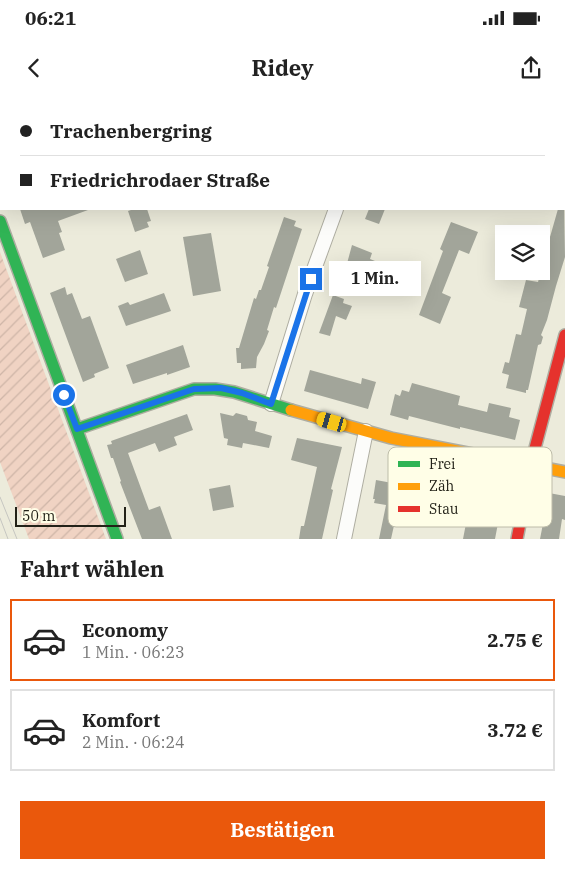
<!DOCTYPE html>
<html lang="de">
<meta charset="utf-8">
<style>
:root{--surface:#fff;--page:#f6f6f6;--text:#222;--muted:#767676;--line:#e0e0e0;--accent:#ea580c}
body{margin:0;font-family:"IBM Plex Serif",serif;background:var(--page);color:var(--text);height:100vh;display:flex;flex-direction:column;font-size:19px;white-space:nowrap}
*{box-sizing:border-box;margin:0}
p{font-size:16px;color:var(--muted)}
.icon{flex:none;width:28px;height:28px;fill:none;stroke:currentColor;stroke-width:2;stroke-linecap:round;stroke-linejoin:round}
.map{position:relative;height:439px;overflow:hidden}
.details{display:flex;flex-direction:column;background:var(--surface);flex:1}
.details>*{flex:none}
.banner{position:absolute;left:0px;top:0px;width:565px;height:110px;box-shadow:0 5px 20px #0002;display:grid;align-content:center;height:110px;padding:0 20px;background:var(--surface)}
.buttons{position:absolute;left:495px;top:125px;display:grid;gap:10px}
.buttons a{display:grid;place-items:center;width:55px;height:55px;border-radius:0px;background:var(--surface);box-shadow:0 5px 20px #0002;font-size:25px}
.scale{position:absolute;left:15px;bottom:12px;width:111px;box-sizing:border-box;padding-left:5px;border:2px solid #232218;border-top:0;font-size:14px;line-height:18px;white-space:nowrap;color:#232218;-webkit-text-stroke:4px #fffee7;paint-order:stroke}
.end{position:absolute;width:22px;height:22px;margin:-11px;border:6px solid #1a73e8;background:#fff;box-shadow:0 0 0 2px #fff}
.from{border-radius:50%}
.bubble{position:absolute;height:35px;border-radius:0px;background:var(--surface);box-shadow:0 5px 20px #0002;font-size:16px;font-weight:700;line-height:35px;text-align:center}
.car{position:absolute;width:15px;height:30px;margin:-15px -8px;border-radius:6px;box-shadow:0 0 4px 1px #0007;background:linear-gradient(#f5c518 24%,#345 0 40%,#f5c518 0 76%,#345 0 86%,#f5c518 0)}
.banner b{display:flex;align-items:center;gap:18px;height:48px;font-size:19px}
.banner b+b{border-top:1px solid var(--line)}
.banner i{width:12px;height:12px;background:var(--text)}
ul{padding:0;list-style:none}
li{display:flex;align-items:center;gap:15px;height:82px;margin:0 10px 8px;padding:0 10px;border:2px solid var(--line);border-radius:0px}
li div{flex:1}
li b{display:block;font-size:19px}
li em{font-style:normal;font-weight:700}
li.selected{border-color:var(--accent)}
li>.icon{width:45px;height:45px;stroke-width:1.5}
h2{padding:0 20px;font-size:22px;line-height:60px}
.action{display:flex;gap:10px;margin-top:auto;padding:10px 20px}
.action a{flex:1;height:58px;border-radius:0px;background:var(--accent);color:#fff;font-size:20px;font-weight:700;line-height:58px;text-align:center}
.status{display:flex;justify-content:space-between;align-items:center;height:35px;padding:0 25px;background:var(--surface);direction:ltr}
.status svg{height:14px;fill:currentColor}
header{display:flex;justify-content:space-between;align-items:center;height:65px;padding:0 20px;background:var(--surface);font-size:22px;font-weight:700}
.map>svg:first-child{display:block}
.garden{fill:url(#garden-furrows)}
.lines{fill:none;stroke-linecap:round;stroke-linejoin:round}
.stream{stroke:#7dc2aa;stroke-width:4.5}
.building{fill:#a2a59a}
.street-casing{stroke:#aeada1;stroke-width:16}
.fast-casing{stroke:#aeada1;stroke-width:14}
.slow-casing{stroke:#aeada1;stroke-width:14}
.jam-casing{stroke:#aeada1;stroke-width:14}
.street{stroke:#fcfcfa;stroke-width:14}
.fast{stroke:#30b455;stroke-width:11}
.slow{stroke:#ff9f0a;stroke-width:11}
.jam{stroke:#e5322d;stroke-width:11}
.tram{stroke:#c6c6c1;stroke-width:1}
.route{stroke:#1a73e8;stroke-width:6}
.key{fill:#fffee7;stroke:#bdbca9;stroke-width:1}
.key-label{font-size:14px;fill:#232218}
</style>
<div class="status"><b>06:21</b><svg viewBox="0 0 49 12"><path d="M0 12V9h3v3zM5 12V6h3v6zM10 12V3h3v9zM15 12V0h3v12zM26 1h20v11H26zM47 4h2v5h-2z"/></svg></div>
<header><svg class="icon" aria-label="back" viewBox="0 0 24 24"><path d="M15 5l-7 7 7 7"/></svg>Ridey<svg class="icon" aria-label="share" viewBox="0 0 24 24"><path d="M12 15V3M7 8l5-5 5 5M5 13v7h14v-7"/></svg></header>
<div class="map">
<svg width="565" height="439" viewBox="0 0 565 439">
<defs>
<pattern id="garden-furrows" width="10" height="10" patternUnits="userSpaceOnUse" patternTransform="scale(1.25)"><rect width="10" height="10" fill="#f0d3c3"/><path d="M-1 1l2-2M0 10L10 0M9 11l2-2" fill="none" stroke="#ceb5a7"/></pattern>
</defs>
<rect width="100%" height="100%" fill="#ecebdb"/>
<path class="garden" d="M 0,152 L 106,439 L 29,439 L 0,362 Z"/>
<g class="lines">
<g class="stream">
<path d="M 78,1 L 80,0"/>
<path d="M 0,64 L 1,63"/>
</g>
</g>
<g class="building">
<path d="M 564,97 L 565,157 L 556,186 L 547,220 L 541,235 L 543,237 L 541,244 L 538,245 L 528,290 L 526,290 L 526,293 L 506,288 L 509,275 L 502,273 L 505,262 L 509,263 L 516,234 L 521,235 L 527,209 L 519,207 L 526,180 L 538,182 L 541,171 L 541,157 L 544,158 L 558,109 L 564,109 Z"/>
<path d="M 20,109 L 87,109 L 88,110 L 58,121 L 62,132 L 59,133 L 65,150 L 43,158 L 30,122 L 25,124 Z"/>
<path d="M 134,109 L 147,109 L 151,121 L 147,122 L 149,127 L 135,132 L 128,111 Z"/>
<path d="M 369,109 L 385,109 L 379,124 L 365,119 Z"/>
<path d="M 284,117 L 296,121 L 294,126 L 302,129 L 276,208 L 274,207 L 267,230 L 269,231 L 264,244 L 257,257 L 256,268 L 241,269 L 241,263 L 237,263 L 236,248 L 239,248 L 254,198 L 256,199 L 259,190 L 261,190 L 269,167 L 267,166 Z"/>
<path d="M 451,122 L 478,132 L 469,154 L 459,150 L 442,193 L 451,197 L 440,224 L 419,215 L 443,151 L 440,149 Z"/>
<path d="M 211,133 L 221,191 L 193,196 L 183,137 Z"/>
<path d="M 352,145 L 372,153 L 370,159 L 390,167 L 383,185 L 345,171 Z"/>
<path d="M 140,150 L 148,174 L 125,182 L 116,159 Z"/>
<path d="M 65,187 L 67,195 L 72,193 L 82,219 L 90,216 L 109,268 L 94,274 L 95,277 L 83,282 L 50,193 Z"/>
<path d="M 164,193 L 171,211 L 126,226 L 118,206 L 128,202 L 130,205 Z"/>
<path d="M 333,195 L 344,199 L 343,203 L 352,206 L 346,220 L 336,216 L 330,236 L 319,233 Z"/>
<path d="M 183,245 L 190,267 L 167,275 L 167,273 L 133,284 L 126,265 Z"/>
<path d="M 310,270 L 361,284 L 362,278 L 376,282 L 368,309 L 304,291 Z"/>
<path d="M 412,283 L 460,296 L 458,305 L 487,312 L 489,303 L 511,308 L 509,317 L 520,320 L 515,340 L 460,327 L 460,329 L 409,316 L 408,320 L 390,315 L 395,294 L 400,296 L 402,290 L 409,292 Z"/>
<path d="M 220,313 L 233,316 L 236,313 L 247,316 L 248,320 L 257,322 L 255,331 L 272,336 L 269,348 L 243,343 L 242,348 L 227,345 L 228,339 L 224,338 Z"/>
<path d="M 187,314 L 193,330 L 174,337 L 177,345 L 159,352 L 155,343 L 128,353 L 149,410 L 160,406 L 172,439 L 142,439 L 120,382 L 121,381 L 113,358 L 111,358 L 107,345 L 112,344 L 111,341 Z"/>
<path d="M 297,338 L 342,347 L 331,389 L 333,390 L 322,439 L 299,439 L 301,426 L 304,426 L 317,367 L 291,360 Z"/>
<path d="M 376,380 L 403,385 L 391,439 L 379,439 L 386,405 L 374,403 L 375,399 L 373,399 Z"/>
<path d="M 230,385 L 234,407 L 213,411 L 209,389 Z"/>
<path d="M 484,387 L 503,391 L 502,397 L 503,397 L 495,439 L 463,439 L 469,408 L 479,411 Z"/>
<path d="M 549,393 L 565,396 L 565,420 L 562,419 L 559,439 L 540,439 Z"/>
</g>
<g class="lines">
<defs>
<g id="street">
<path d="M 107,1 L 109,0"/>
<path d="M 376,1 L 376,0"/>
<path d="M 0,88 L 1,87"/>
<path d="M 271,304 L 305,194 L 336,109"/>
<path d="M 344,439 L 366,331"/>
</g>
<g id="fast">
<path d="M 0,121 L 117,439"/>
<path d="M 77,329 L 194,289 L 215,289 L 234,292 L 291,310"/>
</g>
<path id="slow" d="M 291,310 L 391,338 L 565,372"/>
<path id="jam" d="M 517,439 L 534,352 L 565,235"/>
</defs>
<use href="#street" class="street-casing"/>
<use href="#fast" class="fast-casing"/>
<use href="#slow" class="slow-casing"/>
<use href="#jam" class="jam-casing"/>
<use href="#street" class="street"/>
<use href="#fast" class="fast"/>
<use href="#slow" class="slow"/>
<use href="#jam" class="jam"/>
<g class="tram">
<path d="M 0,397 L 17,439"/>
<path d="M 0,418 L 8,439"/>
</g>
</g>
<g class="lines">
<path class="route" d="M 64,295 L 77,329 L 194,289 L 221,288 L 242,293 L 271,304 L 311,179"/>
</g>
<rect x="388" y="347" width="164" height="80" rx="8" class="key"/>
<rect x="398" y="361" width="22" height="6" fill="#30b455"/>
<rect x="398" y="383" width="22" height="7" fill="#ff9f0a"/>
<rect x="398" y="406" width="22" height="6" fill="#e5322d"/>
<g class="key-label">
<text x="429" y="369">Frei</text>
<text x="429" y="391">Zäh</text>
<text x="429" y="414">Stau</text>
</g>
</svg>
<div class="buttons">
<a><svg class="icon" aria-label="layers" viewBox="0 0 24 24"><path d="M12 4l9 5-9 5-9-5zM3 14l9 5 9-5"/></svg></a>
</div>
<div class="scale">50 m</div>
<i class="end from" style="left:64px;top:295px"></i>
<i class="end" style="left:311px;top:179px"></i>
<div class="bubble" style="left:329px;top:161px;width:92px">1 Min.</div>
<i class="car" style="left:332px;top:322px;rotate:286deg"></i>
<div class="banner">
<b><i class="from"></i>Trachenbergring</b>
<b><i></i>Friedrichrodaer Straße</b>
</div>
</div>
<section class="details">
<h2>Fahrt wählen</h2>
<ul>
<li class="selected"><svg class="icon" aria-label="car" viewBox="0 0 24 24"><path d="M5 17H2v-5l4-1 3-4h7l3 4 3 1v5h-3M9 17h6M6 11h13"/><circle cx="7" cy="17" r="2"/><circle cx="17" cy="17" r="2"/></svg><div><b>Economy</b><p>1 Min. · 06:23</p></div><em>2.75 €</em></li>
<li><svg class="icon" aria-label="car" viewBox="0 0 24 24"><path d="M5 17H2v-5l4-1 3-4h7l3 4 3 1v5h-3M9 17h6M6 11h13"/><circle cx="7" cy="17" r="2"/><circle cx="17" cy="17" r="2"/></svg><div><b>Komfort</b><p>2 Min. · 06:24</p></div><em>3.72 €</em></li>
</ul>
<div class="action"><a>Bestätigen</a></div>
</section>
